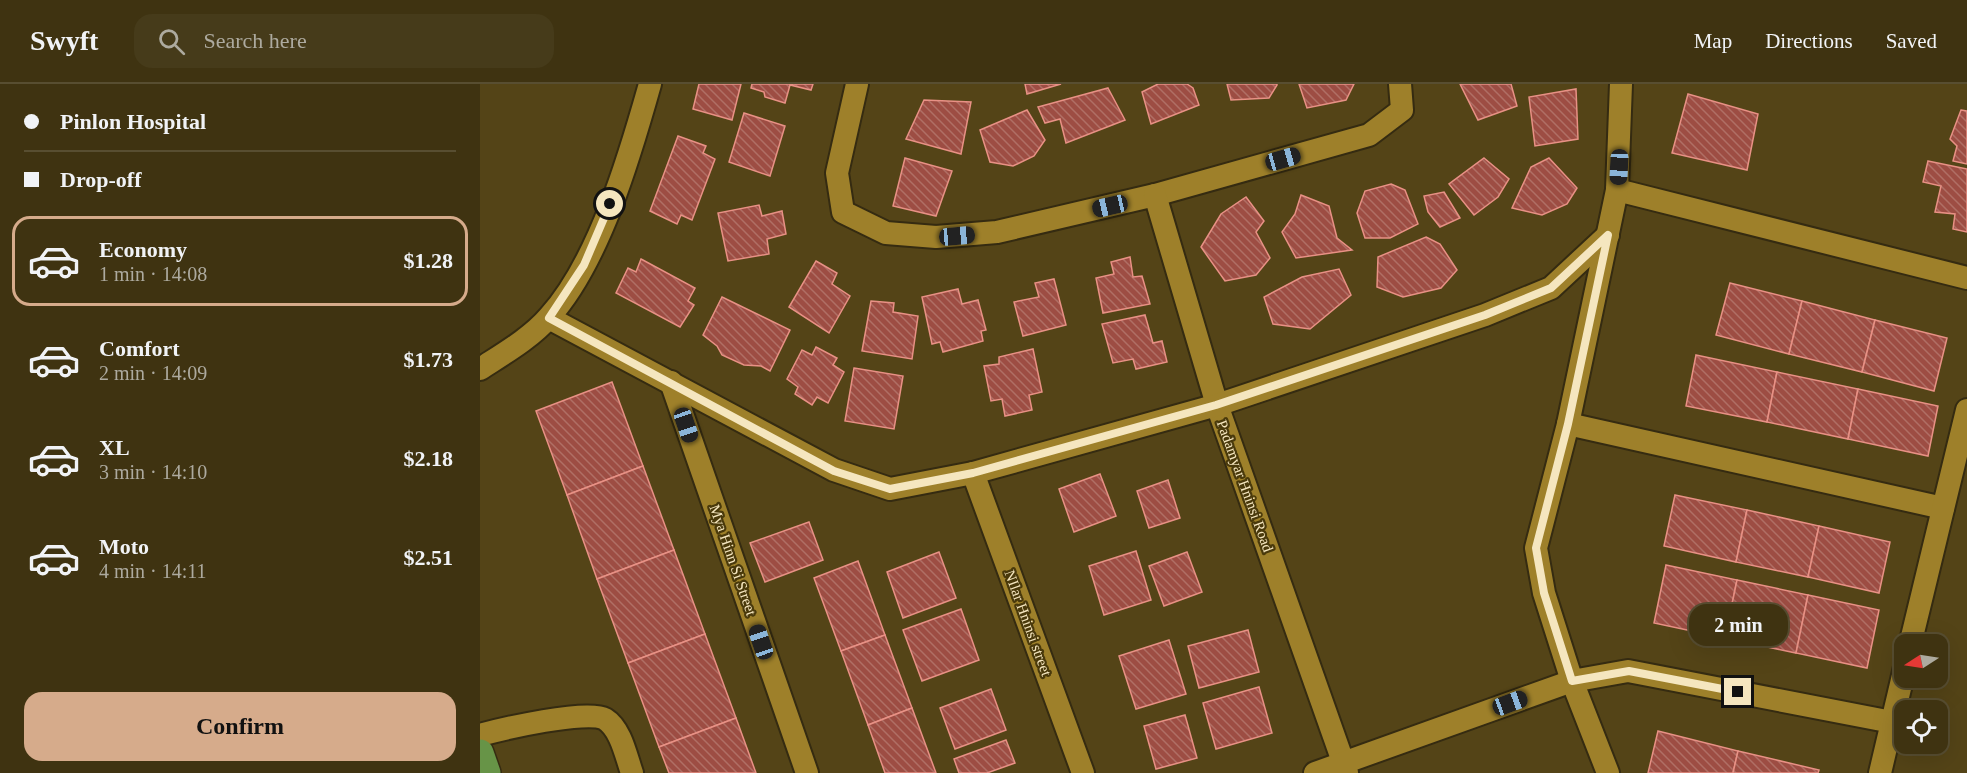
<!DOCTYPE html>
<meta charset="utf-8">
<style>
:root{--surface:#3f3311;--page:#463b1a;--text:#f1f3f6;--muted:#adaa9f;--line:#584e31;--accent:#d6ab8b}
body{margin:0;font-family:"Times New Roman",serif;background:var(--page);color:var(--text);height:100vh;display:flex;flex-direction:column;font-size:22px;white-space:nowrap}
*{box-sizing:border-box;margin:0}
p{font-size:20px;color:var(--muted)}
.icon{flex:none;width:33px;height:33px;fill:none;stroke:currentColor;stroke-width:2;stroke-linecap:round;stroke-linejoin:round}
.map{position:relative;flex:1;overflow:hidden}
.side{display:flex;flex-direction:column;background:var(--surface);width:480px}
.side>*{flex:none}
.guide{display:grid;align-content:center;height:132px;padding:0 24px;background:var(--surface)}
.needle{width:39px;rotate:258deg}
.fabs{position:absolute;left:1414px;top:550px;display:grid;gap:12px}
.fabs a{display:grid;place-items:center;width:54px;height:54px;border-radius:12px;background:var(--surface);box-shadow:0 6px 24px #0002,0 0 0 2px var(--line);font-size:30px}
.end{position:absolute;width:27px;height:27px;margin:-14px;border:8px solid #f5e6bf;background:#111;box-shadow:0 0 0 3px #111}
.from{border-radius:50%}
.bubble{position:absolute;height:42px;border-radius:18px;background:var(--surface);box-shadow:0 6px 24px #0002,0 0 0 2px var(--line);font-size:20px;font-weight:600;line-height:42px;text-align:center}
.car{position:absolute;width:18px;height:36px;margin:-18px -9px;border-radius:8px;box-shadow:0 0 4px 2px #0007;background:linear-gradient(#222 24%,#8ab4d8 0 40%,#222 0 76%,#8ab4d8 0 86%,#222 0)}
.guide b{display:flex;align-items:center;gap:21px;height:57px;font-size:22px}
.guide b+b{border-top:2px solid var(--line)}
.guide i{width:15px;height:15px;background:var(--text)}
ul{padding:0;list-style:none}
li{display:flex;align-items:center;gap:18px;height:90px;margin:0 12px 9px;padding:0 12px;border:3px solid transparent;border-radius:18px}
li div{flex:1}
li b{display:block;font-size:22px}
li em{font-style:normal;font-weight:600}
li.on{border-color:var(--accent)}
li>.icon{width:54px;height:54px;stroke-width:1.5}
.primary-button{display:flex;gap:12px;margin-top:auto;padding:12px 24px}
.primary-button a{flex:1;height:69px;border-radius:18px;background:var(--accent);color:#111;font-size:24px;font-weight:600;line-height:69px;text-align:center}
header{display:flex;align-items:center;gap:36px;box-sizing:border-box;height:84px;padding:0 30px;background:var(--surface);border-bottom:2px solid var(--line)}
header strong{font-size:28px}
nav{display:flex;gap:33px;margin-inline-start:auto;font-size:21px}
.search{width:420px;height:54px;background:var(--page);display:flex;align-items:center;gap:15px;box-sizing:border-box;padding:0 21px;border-radius:18px;color:var(--muted);font-size:22px}
main{display:flex;flex:1;min-height:0}
.map>svg:first-child{display:block}
.building{fill:url(#building-back-hatch);stroke:#e89185;stroke-width:1.5}
.lines{fill:none;stroke-linecap:round;stroke-linejoin:round}
.minor-casing{stroke:#352b11;stroke-width:26}
.major-casing{stroke:#352b11;stroke-width:30}
.minor{stroke:#9e802a;stroke-width:22}
.major{stroke:#679447;stroke-width:27}
.route{stroke:#f5e6bf;stroke-width:8}
.labels{text-anchor:middle;dominant-baseline:central;stroke-width:4.5;stroke-linejoin:round;paint-order:stroke}
.street-label{font-size:15px;fill:#f5e6bf;stroke:#49390b}
</style>
<header>
<strong>Swyft</strong>
<div class="search"><svg class="icon" aria-label="search" viewBox="0 0 24 24"><circle cx="10" cy="10" r="6"/><path d="M15 15l6 6"/></svg>Search here</div>
<nav><a>Map</a><a>Directions</a><a>Saved</a></nav>
</header>
<main>
<section class="side">
<div class="guide">
<b><i class="from"></i>Pinlon Hospital</b>
<b><i></i>Drop-off</b>
</div>
<ul>
<li class="on"><svg class="icon" aria-label="car" viewBox="0 0 24 24"><path d="M5 17H2v-5l4-1 3-4h7l3 4 3 1v5h-3M9 17h6M6 11h13"/><circle cx="7" cy="17" r="2"/><circle cx="17" cy="17" r="2"/></svg><div><b>Economy</b><p>1 min · 14:08</p></div><em>$1.28</em></li>
<li><svg class="icon" aria-label="car" viewBox="0 0 24 24"><path d="M5 17H2v-5l4-1 3-4h7l3 4 3 1v5h-3M9 17h6M6 11h13"/><circle cx="7" cy="17" r="2"/><circle cx="17" cy="17" r="2"/></svg><div><b>Comfort</b><p>2 min · 14:09</p></div><em>$1.73</em></li>
<li><svg class="icon" aria-label="car" viewBox="0 0 24 24"><path d="M5 17H2v-5l4-1 3-4h7l3 4 3 1v5h-3M9 17h6M6 11h13"/><circle cx="7" cy="17" r="2"/><circle cx="17" cy="17" r="2"/></svg><div><b>XL</b><p>3 min · 14:10</p></div><em>$2.18</em></li>
<li><svg class="icon" aria-label="car" viewBox="0 0 24 24"><path d="M5 17H2v-5l4-1 3-4h7l3 4 3 1v5h-3M9 17h6M6 11h13"/><circle cx="7" cy="17" r="2"/><circle cx="17" cy="17" r="2"/></svg><div><b>Moto</b><p>4 min · 14:11</p></div><em>$2.51</em></li>
</ul>
<div class="primary-button"><a>Confirm</a></div>
</section>
<div class="map">
<svg width="1487" height="689" viewBox="0 0 1487 689">
<defs>
<pattern id="building-back-hatch" width="6" height="6" patternUnits="userSpaceOnUse" patternTransform="scale(1.5)"><rect width="6" height="6" fill="#9d4d43"/><path d="M-1 5l2 2M0 0l6 6M5-1l2 2" fill="none" stroke="#b06f65"/></pattern>
</defs>
<rect width="100%" height="100%" fill="#544417"/>
<g class="building">
<path d="M 219,0 L 261,0 L 252,36 L 213,25 Z"/>
<path d="M 272,0 L 333,0 L 331,6 L 310,1 L 305,19 L 285,13 L 284,8 L 271,4 Z"/>
<path d="M 545,0 L 581,0 L 547,10 Z"/>
<path d="M 678,0 L 707,0 L 713,4 L 719,21 L 671,40 L 662,8 Z"/>
<path d="M 747,0 L 797,0 L 797,1 L 789,14 L 751,16 Z"/>
<path d="M 819,0 L 874,0 L 866,16 L 827,24 Z"/>
<path d="M 980,0 L 1031,0 L 1037,22 L 998,36 Z"/>
<path d="M 628,4 L 645,36 L 586,59 L 580,35 L 565,39 L 558,23 Z"/>
<path d="M 1096,5 L 1098,55 L 1055,62 L 1049,13 Z"/>
<path d="M 1208,10 L 1278,30 L 1267,86 L 1192,69 Z"/>
<path d="M 444,16 L 491,18 L 481,70 L 426,55 Z"/>
<path d="M 547,26 L 565,56 L 554,72 L 533,82 L 510,78 L 500,46 Z"/>
<path d="M 1481,26 L 1487,27 L 1487,80 L 1473,77 L 1477,62 L 1470,55 Z"/>
<path d="M 264,29 L 305,42 L 290,92 L 249,78 Z"/>
<path d="M 198,52 L 226,62 L 223,69 L 235,75 L 212,136 L 201,131 L 197,140 L 170,127 Z"/>
<path d="M 425,74 L 472,87 L 456,132 L 413,122 Z"/>
<path d="M 1004,74 L 1029,95 L 1018,113 L 994,131 L 969,100 Z"/>
<path d="M 1069,74 L 1097,104 L 1087,120 L 1062,131 L 1032,124 L 1051,83 Z"/>
<path d="M 1448,77 L 1487,85 L 1487,148 L 1473,145 L 1475,130 L 1455,128 L 1461,102 L 1443,98 Z"/>
<path d="M 911,100 L 925,106 L 938,140 L 910,154 L 885,154 L 877,129 L 885,107 Z"/>
<path d="M 964,108 L 980,134 L 960,143 L 948,128 L 944,112 Z"/>
<path d="M 821,111 L 849,122 L 857,154 L 872,166 L 816,174 L 802,148 L 815,130 Z"/>
<path d="M 766,113 L 784,137 L 776,148 L 790,174 L 776,191 L 745,197 L 721,163 L 741,130 Z"/>
<path d="M 279,121 L 282,132 L 302,127 L 306,150 L 287,155 L 289,170 L 248,177 L 238,129 Z"/>
<path d="M 946,153 L 960,160 L 977,186 L 961,204 L 923,213 L 897,203 L 898,173 Z"/>
<path d="M 650,173 L 653,193 L 662,192 L 670,220 L 623,229 L 616,194 L 634,190 L 631,178 Z"/>
<path d="M 161,175 L 215,204 L 208,217 L 214,221 L 200,243 L 136,209 L 148,184 L 156,188 Z"/>
<path d="M 336,177 L 357,189 L 352,200 L 370,212 L 349,249 L 309,223 Z"/>
<path d="M 859,185 L 871,211 L 830,245 L 793,240 L 784,213 L 822,193 Z"/>
<path d="M 574,195 L 586,241 L 543,252 L 534,218 L 559,213 L 555,199 Z"/>
<path d="M 1250,199 L 1322,217 L 1309,270 L 1236,251 Z"/>
<path d="M 478,205 L 482,220 L 498,216 L 506,246 L 501,247 L 503,257 L 463,268 L 460,258 L 452,260 L 442,213 Z"/>
<path d="M 242,213 L 310,246 L 290,287 L 281,282 L 264,281 L 242,271 L 237,262 L 223,251 Z"/>
<path d="M 391,217 L 414,219 L 413,228 L 438,232 L 432,275 L 382,267 Z"/>
<path d="M 1322,217 L 1395,236 L 1382,288 L 1309,270 Z"/>
<path d="M 665,231 L 673,259 L 682,257 L 687,278 L 656,285 L 653,275 L 633,279 L 622,240 Z"/>
<path d="M 1395,236 L 1467,254 L 1454,307 L 1382,288 Z"/>
<path d="M 336,263 L 357,274 L 353,281 L 364,288 L 348,319 L 337,313 L 332,321 L 315,310 L 318,303 L 307,295 L 322,266 L 332,271 Z"/>
<path d="M 553,265 L 562,308 L 549,311 L 552,326 L 525,332 L 522,315 L 511,317 L 504,282 L 519,280 L 519,273 Z"/>
<path d="M 1216,271 L 1297,288 L 1287,338 L 1206,322 Z"/>
<path d="M 374,284 L 423,292 L 414,345 L 365,337 Z"/>
<path d="M 1297,288 L 1378,305 L 1368,355 L 1287,338 Z"/>
<path d="M 132,298 L 163,382 L 87,411 L 56,327 Z"/>
<path d="M 1378,305 L 1458,322 L 1448,372 L 1368,355 Z"/>
<path d="M 163,382 L 194,466 L 117,495 L 87,411 Z"/>
<path d="M 620,390 L 636,432 L 594,448 L 579,405 Z"/>
<path d="M 688,396 L 700,434 L 669,444 L 657,407 Z"/>
<path d="M 1195,411 L 1267,426 L 1256,478 L 1184,462 Z"/>
<path d="M 1267,426 L 1339,442 L 1328,493 L 1256,478 Z"/>
<path d="M 329,438 L 343,476 L 285,498 L 270,459 Z"/>
<path d="M 1339,442 L 1410,458 L 1399,509 L 1328,493 Z"/>
<path d="M 194,466 L 225,550 L 148,579 L 117,495 Z"/>
<path d="M 656,467 L 671,516 L 624,531 L 609,482 Z"/>
<path d="M 459,468 L 476,514 L 423,534 L 407,488 Z"/>
<path d="M 707,468 L 722,508 L 684,522 L 669,482 Z"/>
<path d="M 378,477 L 405,551 L 361,567 L 334,494 Z"/>
<path d="M 1186,481 L 1257,496 L 1245,554 L 1174,539 Z"/>
<path d="M 1257,496 L 1328,511 L 1316,569 L 1245,554 Z"/>
<path d="M 1328,511 L 1399,526 L 1387,584 L 1316,569 Z"/>
<path d="M 481,525 L 499,576 L 442,597 L 423,546 Z"/>
<path d="M 768,546 L 779,588 L 719,604 L 708,562 Z"/>
<path d="M 225,550 L 256,634 L 179,663 L 148,579 Z"/>
<path d="M 405,551 L 432,624 L 388,641 L 361,567 Z"/>
<path d="M 689,556 L 706,610 L 656,625 L 639,572 Z"/>
<path d="M 779,603 L 792,649 L 736,665 L 723,619 Z"/>
<path d="M 511,605 L 526,646 L 475,665 L 460,624 Z"/>
<path d="M 432,624 L 456,689 L 405,689 L 388,641 Z"/>
<path d="M 705,631 L 717,674 L 676,685 L 664,642 Z"/>
<path d="M 256,634 L 276,689 L 189,689 L 179,663 Z"/>
<path d="M 1178,647 L 1258,667 L 1253,689 L 1168,689 Z"/>
<path d="M 526,656 L 535,679 L 507,689 L 479,689 L 474,675 Z"/>
<path d="M 1258,667 L 1339,686 L 1338,689 L 1253,689 Z"/>
</g>
<g class="lines">
<defs>
<g id="minor">
<path d="M 377,0 L 357,89 L 363,128 L 406,149 L 456,153 L 517,148 L 675,111 L 889,51 L 922,26 L 920,0"/>
<path d="M 1137,106 L 1487,194"/>
<path d="M 675,111 L 737,321 L 867,689"/>
<path d="M 69,234 L 354,386 L 410,405 L 493,389 L 737,321 L 1005,231 L 1071,204 L 1128,151"/>
<path d="M 0,285 C 23,270 51,254 69,233 C 119,178 150,71 170,0"/>
<path d="M 191,298 L 327,689"/>
<path d="M 1088,340 L 1463,424"/>
<path d="M 493,389 L 603,689"/>
<path d="M 1430,561 L 1487,326"/>
<path d="M 0,651 C 22,645 107,625 125,635 C 141,645 146,672 152,689"/>
<path d="M 835,689 L 1092,597 L 1148,587 L 1412,638"/>
<path d="M 1128,689 L 1092,597 L 1064,509 L 1056,464 L 1088,340 L 1137,106 L 1141,0"/>
<path d="M 1400,689 L 1425,583"/>
</g>
<path id="major" d="M 0,669 L 7,689"/>
</defs>
<use href="#minor" class="minor-casing"/>
<use href="#major" class="major-casing"/>
<use href="#minor" class="minor"/>
<use href="#major" class="major"/>
</g>
<g class="lines">
<path class="route" d="M 130,120 L 104,181 L 69,234 L 354,387 L 410,405 L 493,389 L 736,321 L 1005,231 L 1071,204 L 1128,151 L 1088,340 L 1056,464 L 1064,509 L 1092,597 L 1149,587 L 1258,608"/>
</g>
<g class="labels">
<g class="street-label">
<text transform="translate(765 402) rotate(70)">Padamyar Hninsi Road</text>
<text transform="translate(253 476) rotate(71)">Mya Hinn Si Street</text>
<text transform="translate(548 539) rotate(70)">NIlar Hninsi street</text>
</g>
</g>
</svg>
<div class="fabs">
<a><svg class="needle" viewBox="-14 -14 28 28"><path d="M0-13l5 13h-10z" fill="#e53935"/><path d="M0 13l5-13h-10z" fill="#adaa9f"/></svg></a>
<a><svg class="icon" aria-label="locate" viewBox="0 0 24 24"><circle cx="12" cy="12" r="6"/><path d="M12 2v4M12 18v4M2 12h4M18 12h4"/></svg></a>
</div>
<i class="end from" style="left:130px;top:120px"></i>
<i class="end" style="left:1258px;top:608px"></i>
<div class="bubble" style="left:1209px;top:520px;width:99px">2 min</div>
<i class="car" style="left:803px;top:75px;rotate:74deg"></i>
<i class="car" style="left:1139px;top:83px;rotate:183deg"></i>
<i class="car" style="left:630px;top:122px;rotate:257deg"></i>
<i class="car" style="left:477px;top:152px;rotate:85deg"></i>
<i class="car" style="left:206px;top:341px;rotate:161deg"></i>
<i class="car" style="left:281px;top:558px;rotate:341deg"></i>
<i class="car" style="left:1030px;top:619px;rotate:70deg"></i>
</div>
</main>
